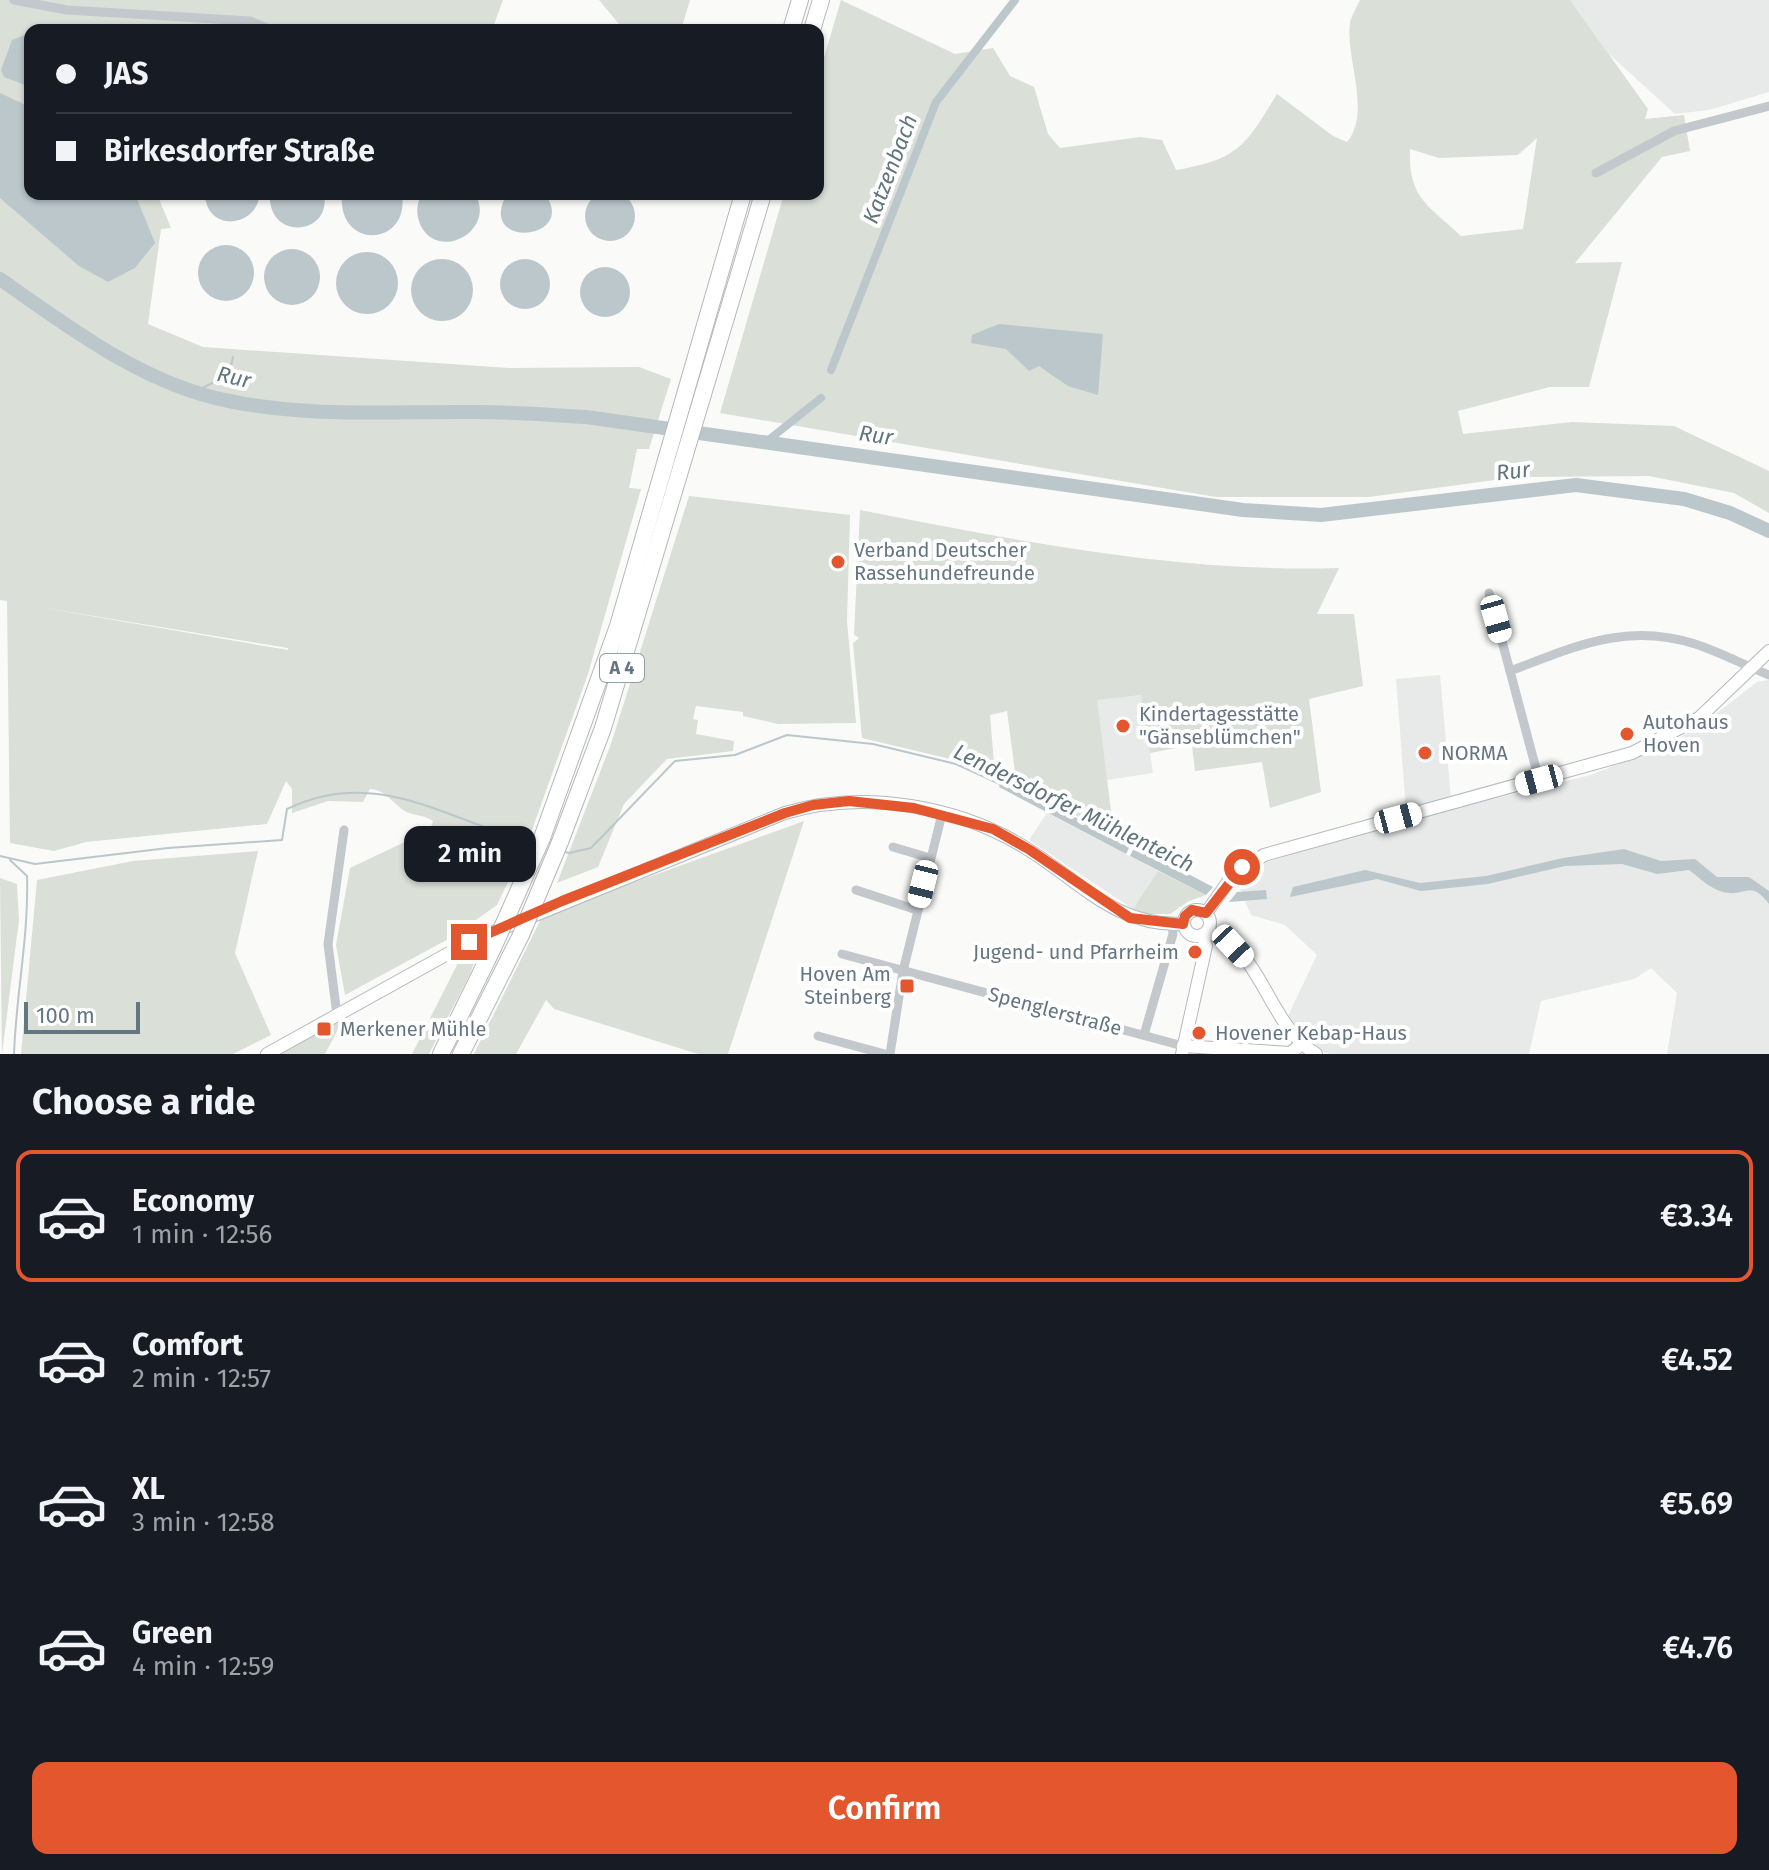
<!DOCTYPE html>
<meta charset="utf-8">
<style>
:root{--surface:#171b24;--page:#20242c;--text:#f1f3f6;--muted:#9ea1a6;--line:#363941;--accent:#e4572e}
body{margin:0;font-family:"Fira Sans",sans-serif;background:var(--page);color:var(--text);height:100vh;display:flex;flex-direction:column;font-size:30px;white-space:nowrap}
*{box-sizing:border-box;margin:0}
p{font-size:26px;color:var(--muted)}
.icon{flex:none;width:44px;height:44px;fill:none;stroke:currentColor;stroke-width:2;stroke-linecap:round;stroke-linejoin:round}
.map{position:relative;height:1054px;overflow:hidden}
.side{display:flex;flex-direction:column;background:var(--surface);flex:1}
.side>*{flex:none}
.hud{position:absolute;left:24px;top:24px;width:800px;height:176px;border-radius:16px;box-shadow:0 2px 6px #0004;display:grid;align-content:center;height:176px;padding:0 32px;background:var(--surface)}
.scale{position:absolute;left:24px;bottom:20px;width:116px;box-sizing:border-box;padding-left:8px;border:4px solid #657683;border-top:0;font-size:22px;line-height:28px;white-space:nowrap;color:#657683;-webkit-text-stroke:6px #fff;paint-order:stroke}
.end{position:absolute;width:36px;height:36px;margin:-18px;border:10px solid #e4572e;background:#fff;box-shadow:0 0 0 4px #fff}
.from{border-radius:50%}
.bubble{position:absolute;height:56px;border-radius:16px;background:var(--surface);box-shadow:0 2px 6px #0004;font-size:26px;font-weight:600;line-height:56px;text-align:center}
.car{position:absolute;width:24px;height:48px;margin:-24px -12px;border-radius:10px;box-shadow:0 0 6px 2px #0007;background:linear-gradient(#fff 24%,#345 0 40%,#fff 0 76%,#345 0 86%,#fff 0)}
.hud b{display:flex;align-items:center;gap:28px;height:76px;font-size:30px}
.hud b+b{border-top:2px solid var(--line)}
.hud i{width:20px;height:20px;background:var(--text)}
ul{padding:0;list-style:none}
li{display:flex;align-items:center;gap:24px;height:132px;margin:0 16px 12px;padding:0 16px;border:4px solid transparent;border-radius:16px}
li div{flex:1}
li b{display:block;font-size:30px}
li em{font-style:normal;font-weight:600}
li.active{border-color:var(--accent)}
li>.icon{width:72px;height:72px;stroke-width:1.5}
h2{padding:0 32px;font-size:36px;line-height:96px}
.action{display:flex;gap:16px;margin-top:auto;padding:16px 32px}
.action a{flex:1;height:92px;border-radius:16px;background:var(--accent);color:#fff;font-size:32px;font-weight:600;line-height:92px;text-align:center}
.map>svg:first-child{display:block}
.built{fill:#e8e9e9}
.green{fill:#dadfd7;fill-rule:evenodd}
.water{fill:#bbc7cb}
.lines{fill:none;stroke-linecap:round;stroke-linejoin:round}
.stream{stroke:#bbc7cb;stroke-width:2}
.canal{stroke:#bbc7cb;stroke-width:8}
.river{stroke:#bbc7cb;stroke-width:14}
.secondary-casing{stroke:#b3babf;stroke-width:14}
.motorway-casing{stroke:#b4b9bd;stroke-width:18}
.minor{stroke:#c3c8cc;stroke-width:9}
.secondary{stroke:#fff;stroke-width:12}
.motorway{stroke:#fff;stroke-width:16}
.motorway-bridge-casing{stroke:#b4b9bd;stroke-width:18;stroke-linecap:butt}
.motorway-bridge{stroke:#fff;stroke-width:16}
.route{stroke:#e4572e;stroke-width:10}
.poi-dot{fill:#e4572e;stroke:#fff;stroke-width:3}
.labels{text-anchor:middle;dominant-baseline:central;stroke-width:8;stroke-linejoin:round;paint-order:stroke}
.shield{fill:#fff;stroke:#939fa8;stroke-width:2}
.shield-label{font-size:18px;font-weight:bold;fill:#657683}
.poi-label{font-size:20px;fill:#657683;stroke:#fff;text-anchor:start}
.street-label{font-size:20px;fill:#657683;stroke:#fff}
.water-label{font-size:22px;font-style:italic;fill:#60757c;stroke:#fff}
</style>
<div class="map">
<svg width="1769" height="1054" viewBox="0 0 1769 1054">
<rect width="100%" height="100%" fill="#fafaf8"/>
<g class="built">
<path d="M 1570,0 L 1769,0 L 1769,92 L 1709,110 L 1675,114 L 1608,53 Z"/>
<path d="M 1440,675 L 1451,798 L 1406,810 L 1396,679 Z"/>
<path d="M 1769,680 L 1769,1054 L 1667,1054 L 1677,993 L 1651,968 L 1634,979 L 1541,1001 L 1529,1054 L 1330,1054 L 1320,1051 L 1298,1032 L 1288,1016 L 1317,955 L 1285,925 L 1251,915 L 1238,884 L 1246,875 L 1267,862 L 1384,826 L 1591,775 L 1670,743 L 1703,724 L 1757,682 Z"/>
<path d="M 1142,695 L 1153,773 L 1107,780 L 1096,699 Z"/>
<path d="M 1047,813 L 1158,871 L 1133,909 L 1029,840 Z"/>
</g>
<g class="green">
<path d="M 0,0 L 503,0 L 492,30 L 30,30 L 30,194 L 157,194 L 171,228 L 161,229 L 148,324 L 203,347 L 509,368 L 639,367 L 671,379 L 649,449 L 637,449 L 629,488 L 641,489 L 588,674 L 529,838 L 497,905 L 452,937 L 345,995 L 336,945 L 350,868 L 430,830 L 433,821 C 424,815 418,816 409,813 C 394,807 388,790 370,789 L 363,802 L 328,801 L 292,813 L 292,789 L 286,781 L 267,824 L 86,842 L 54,851 L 10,843 L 7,601 L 0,600 ZM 33,606 L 288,648 L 288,650 Z"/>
<path d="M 599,0 L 690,0 L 681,30 L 624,30 Z"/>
<path d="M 841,0 L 955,54 L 993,48 L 1010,76 L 1034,87 L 1048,134 L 1060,148 L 1140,137 L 1162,140 L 1176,170 C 1239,159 1245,146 1277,94 L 1333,136 L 1347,142 C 1372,113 1345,57 1350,23 C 1351,16 1357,7 1360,0 L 1570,0 L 1648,109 L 1645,119 L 1684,115 L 1690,151 L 1662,157 L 1575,263 L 1622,262 L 1589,387 L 1550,387 L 1458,411 L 1463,434 L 1572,422 L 1674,426 L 1769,471 L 1769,513 L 1734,493 L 1649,476 L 1517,477 L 1369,497 L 1216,497 L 720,413 L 784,194 L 818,194 L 818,78 ZM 1537,138 L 1523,229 L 1461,236 C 1428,205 1408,198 1410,149 L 1439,158 L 1518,155 Z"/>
<path d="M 689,496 L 850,515 L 847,621 L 856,723 L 778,724 L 743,716 L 743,712 L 696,706 L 693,719 L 698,720 L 696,734 L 734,741 L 733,751 L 667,759 L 624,804 L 598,867 L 557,883 L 611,744 Z"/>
<path d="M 860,510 C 1018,541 1178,573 1339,568 L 1317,614 L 1354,614 L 1363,686 L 1309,699 L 1321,792 L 1270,808 L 1262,762 L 1195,771 L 1192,745 L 1150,753 L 1141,695 L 1097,700 L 1114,834 L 1017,787 L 1007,711 L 990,715 L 995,776 L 959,761 L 862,738 L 853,643 L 859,638 L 854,635 Z"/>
<path d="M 804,821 L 728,1054 L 698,1054 L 554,1009 L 546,1000 L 516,1054 L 474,1054 L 543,915 Z"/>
<path d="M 258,851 L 235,953 L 271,1035 L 233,1054 L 21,1054 L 37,880 L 133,861 Z"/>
<path d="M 1158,871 L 1206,895 L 1189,901 L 1170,914 L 1147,914 L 1133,909 Z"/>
<path d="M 0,878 L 17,884 L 19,920 L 2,1054 Z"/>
<path d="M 483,940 L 469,976 L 429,1054 L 412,1054 L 463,953 Z"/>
<path d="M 343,1020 L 325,1054 L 278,1054 Z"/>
</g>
<g class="water">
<path d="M 87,24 L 100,30 L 38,30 Z"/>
<path d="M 30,33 L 30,87 L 4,77 L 1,70 L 12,40 Z"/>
<path d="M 0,93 L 30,107 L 30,194 L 135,194 L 155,243 L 135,268 L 108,282 L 79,266 L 0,198 Z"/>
<circle cx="610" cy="216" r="25"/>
<path d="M 205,194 L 260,194 C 256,229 206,232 205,194 Z"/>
<path d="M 270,194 L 324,194 C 332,236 267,241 270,194 Z"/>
<path d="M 342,194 L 402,194 C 410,247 337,251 342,194 Z"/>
<path d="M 422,194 L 475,194 C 497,231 437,263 420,224 C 416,214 416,204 422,194 Z"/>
<path d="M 507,194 L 545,194 C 579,241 475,250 507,194 Z"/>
<circle cx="226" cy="273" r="28"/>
<circle cx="292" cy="277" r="28"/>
<circle cx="367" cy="283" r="31"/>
<circle cx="442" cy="290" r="31"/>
<circle cx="525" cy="284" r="25"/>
<circle cx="605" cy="292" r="25"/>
<path d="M 999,324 L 1103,334 L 1098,395 L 1068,386 L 1039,366 L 1029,371 L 1006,349 L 971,343 L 972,335 Z"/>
<path d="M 1001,782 L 1131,844 L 1126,854 L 999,787 Z"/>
<path d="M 1135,846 L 1213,887 L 1206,895 L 1130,856 Z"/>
<path d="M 1624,849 L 1661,861 L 1695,859 L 1717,877 L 1749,877 L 1769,891 L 1769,904 C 1749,878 1746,898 1723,892 C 1709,888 1700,878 1689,870 L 1657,874 L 1622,864 L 1565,866 L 1488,884 L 1421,891 L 1377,879 L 1290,897 L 1293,887 L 1365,870 L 1420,883 L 1486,876 L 1563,858 Z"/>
<path d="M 1266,890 L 1267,899 L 1229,902 L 1237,892 Z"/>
</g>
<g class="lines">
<g class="stream">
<path d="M 197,391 L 229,374 L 233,357"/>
<path d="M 562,851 L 569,853 L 591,848 L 675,761 L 735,755 L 787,735 L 873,744 L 956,764 L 1002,785"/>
<path d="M 0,856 L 35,864 L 168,848 L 282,840 L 287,809 C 377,765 448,821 533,843"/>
<path d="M 10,860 L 27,876 C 29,936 16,994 14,1054"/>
</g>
<g class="canal">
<path d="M 831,370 L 936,102 L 1015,0"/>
<path d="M 766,442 L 821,398"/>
</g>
<path class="river" d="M 0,279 C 69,327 144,385 229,401 C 312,418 393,411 477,412 C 513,412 550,415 586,417 L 1243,510 L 1321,515 L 1576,485 L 1684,499 L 1730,513 L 1769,531"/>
<defs>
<g id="secondary">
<circle cx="1197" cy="923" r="13"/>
<path d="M 1206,913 L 1233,875 L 1264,855 L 1632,753 L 1699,718 L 1769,651"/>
<path d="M 1208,931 C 1221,939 1233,945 1244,957 C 1269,988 1281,1033 1316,1054"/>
<path d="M 1183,1046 L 1290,1053 L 1301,1045"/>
<path d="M 267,1054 L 469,942 L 785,813 C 865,789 962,806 1032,852 C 1085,886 1117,926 1183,924"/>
<path d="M 1182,1054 L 1206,946 L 1202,935"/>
</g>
<g id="motorway">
<path d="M 791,30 L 800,0"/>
<path d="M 812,30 L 821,0"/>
<path d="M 542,838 L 618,626 L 743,194"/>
<path d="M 560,842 L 603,728 L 763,194"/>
<path d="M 441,1054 L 493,948"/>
<path d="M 461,1054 L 521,935"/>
</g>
</defs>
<use href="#secondary" class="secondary-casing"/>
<use href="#motorway" class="motorway-casing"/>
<g class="minor">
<path d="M 14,0 L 67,10 L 250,21 L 269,29"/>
<path d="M 1596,173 L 1674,131 L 1769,106"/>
<path d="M 1489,593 L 1510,671"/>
<path d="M 1539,780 L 1510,671 C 1575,647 1624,622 1695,644 C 1720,652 1744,665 1769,675"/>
<path d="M 893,847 L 930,858"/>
<path d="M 856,890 L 917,910"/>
<path d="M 842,954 L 1183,1046"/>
<path d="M 337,1015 L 328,944 L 344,830"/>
<path d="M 1144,1035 L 1173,934 L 1172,924"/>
<path d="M 818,1036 L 885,1054"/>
<path d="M 890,1054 L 903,971 L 942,814"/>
</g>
<use href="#secondary" class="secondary"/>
<use href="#motorway" class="motorway"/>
<defs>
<g id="motorway-bridge">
<path d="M 521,935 L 560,842"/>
<path d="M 493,948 L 542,838"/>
</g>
</defs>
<use href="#motorway-bridge" class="motorway-bridge-casing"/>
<use href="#motorway-bridge" class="motorway-bridge"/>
</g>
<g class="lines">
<path class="route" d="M 469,942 L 562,901 L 785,813 L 813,805 L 849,801 L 914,808 L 993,829 L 1030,850 L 1130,918 L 1183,924 L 1185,916 L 1192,910 L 1206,913 L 1242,867"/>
</g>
<g class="poi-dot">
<circle cx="838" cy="562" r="8"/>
<circle cx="1123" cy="726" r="8"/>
<circle cx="1627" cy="734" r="8"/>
<circle cx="1425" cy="753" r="8"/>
<circle cx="1195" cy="952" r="8"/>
<rect x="899" y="978" width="16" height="16" rx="4"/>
<rect x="316" y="1021" width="16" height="16" rx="4"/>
<circle cx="1199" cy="1033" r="8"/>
</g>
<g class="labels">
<rect class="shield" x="600" y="654" width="44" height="28" rx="6"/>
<g class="shield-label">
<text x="622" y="668">A 4</text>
</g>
<g class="poi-label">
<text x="854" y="550">Verband Deutscher<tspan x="854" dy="23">Rassehundefreunde</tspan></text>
<text x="1139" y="714">Kindertagesstätte<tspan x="1139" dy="23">"Gänseblümchen"</tspan></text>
<text x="1643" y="722">Autohaus<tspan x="1643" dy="23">Hoven</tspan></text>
<text x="1441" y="753">NORMA</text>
<text x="1179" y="952" text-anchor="end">Jugend- und Pfarrheim</text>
<text x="891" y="974" text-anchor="end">Hoven Am<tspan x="891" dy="23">Steinberg</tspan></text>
<text x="340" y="1029">Merkener Mühle</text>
<text x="1215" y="1033">Hovener Kebap-Haus</text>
</g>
<g class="street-label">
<text transform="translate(1055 1011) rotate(15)">Spenglerstraße</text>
</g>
<g class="water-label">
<text transform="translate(890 169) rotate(-69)">Katzenbach</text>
<text transform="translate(234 377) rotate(13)">Rur</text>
<text transform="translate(876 435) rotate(8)">Rur</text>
<text transform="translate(1513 471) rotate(-7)">Rur</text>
<text transform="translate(1074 808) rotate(26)">Lendersdorfer Mühlenteich</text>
</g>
</g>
</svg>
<div class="scale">100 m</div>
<i class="end from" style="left:1242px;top:867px"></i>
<i class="end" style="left:469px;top:942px"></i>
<div class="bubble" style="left:404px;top:826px;width:132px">2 min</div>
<i class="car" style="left:1496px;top:619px;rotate:164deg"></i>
<i class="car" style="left:1539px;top:780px;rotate:255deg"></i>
<i class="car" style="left:1398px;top:818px;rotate:75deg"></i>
<i class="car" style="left:923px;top:884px;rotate:194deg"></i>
<i class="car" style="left:1233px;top:946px;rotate:137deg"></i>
<div class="hud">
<b><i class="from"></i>JAS</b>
<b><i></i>Birkesdorfer Straße</b>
</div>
</div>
<section class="side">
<h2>Choose a ride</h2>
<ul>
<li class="active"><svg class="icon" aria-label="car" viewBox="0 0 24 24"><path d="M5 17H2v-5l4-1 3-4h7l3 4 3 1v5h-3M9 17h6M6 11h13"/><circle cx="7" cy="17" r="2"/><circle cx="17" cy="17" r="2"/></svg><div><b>Economy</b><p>1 min · 12:56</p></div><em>€3.34</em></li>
<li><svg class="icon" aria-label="car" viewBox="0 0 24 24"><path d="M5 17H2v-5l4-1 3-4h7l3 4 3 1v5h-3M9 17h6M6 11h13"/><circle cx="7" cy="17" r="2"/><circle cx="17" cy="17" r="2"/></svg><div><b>Comfort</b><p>2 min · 12:57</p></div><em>€4.52</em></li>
<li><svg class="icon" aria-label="car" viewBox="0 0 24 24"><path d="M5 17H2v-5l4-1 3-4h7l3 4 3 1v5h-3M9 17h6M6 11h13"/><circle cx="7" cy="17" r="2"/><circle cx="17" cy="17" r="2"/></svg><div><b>XL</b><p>3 min · 12:58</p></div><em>€5.69</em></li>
<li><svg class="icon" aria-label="car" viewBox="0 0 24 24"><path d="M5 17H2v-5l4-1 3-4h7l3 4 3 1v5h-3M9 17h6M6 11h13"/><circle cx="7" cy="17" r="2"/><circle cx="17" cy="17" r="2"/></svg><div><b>Green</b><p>4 min · 12:59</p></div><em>€4.76</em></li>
</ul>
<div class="action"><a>Confirm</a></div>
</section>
